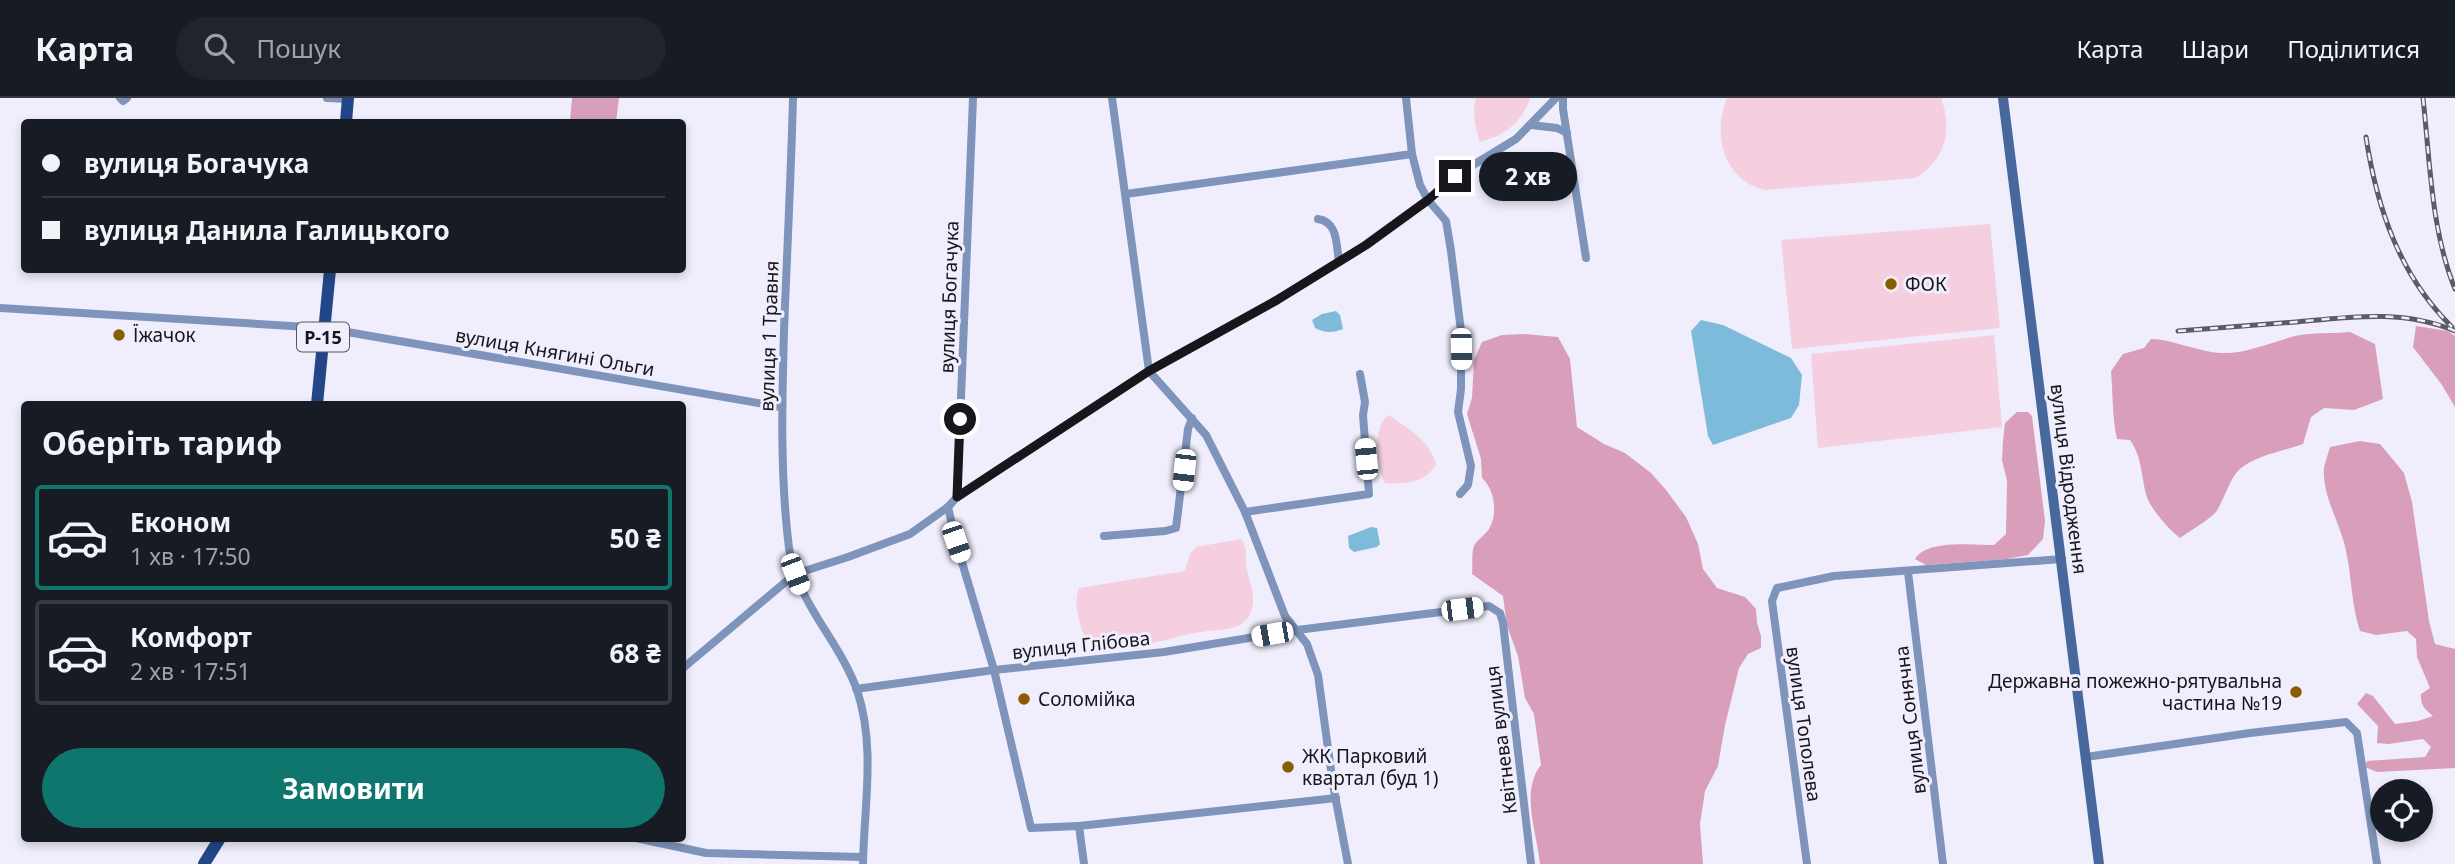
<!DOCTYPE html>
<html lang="uk">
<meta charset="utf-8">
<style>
:root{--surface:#171b24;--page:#20242c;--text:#f1f3f6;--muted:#9ea1a6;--line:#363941;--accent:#0f766e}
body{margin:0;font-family:"Noto Sans",sans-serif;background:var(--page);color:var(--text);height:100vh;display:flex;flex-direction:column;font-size:26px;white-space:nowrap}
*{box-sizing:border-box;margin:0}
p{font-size:23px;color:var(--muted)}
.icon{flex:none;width:38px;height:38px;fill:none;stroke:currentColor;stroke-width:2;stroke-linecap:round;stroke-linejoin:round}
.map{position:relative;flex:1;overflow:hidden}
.sheet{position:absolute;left:21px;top:303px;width:665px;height:441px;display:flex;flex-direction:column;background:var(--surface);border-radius:7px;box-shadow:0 4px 10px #0003}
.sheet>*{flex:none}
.guide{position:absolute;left:21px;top:21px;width:665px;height:154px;border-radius:7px;box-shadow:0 4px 10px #0003;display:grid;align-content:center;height:154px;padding:0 21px;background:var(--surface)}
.buttons{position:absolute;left:2370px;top:681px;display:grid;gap:14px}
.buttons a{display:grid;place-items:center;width:63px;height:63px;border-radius:50%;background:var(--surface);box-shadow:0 4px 10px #0003;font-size:35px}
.end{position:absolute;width:32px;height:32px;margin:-16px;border:9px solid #17161b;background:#fff;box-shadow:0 0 0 4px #fff}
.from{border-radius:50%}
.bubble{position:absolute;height:49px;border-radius:24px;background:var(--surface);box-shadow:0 4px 10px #0003;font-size:23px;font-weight:700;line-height:49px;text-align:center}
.car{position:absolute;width:21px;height:42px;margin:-21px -10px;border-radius:9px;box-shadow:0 0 5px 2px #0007;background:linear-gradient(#fff 24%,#345 0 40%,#fff 0 76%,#345 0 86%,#fff 0)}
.guide b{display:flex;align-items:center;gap:24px;height:66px;font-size:26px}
.guide b+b{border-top:2px solid var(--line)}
.guide i{width:18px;height:18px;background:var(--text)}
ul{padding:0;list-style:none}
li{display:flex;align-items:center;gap:21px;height:105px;margin:0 14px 10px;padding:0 7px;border:4px solid var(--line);border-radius:7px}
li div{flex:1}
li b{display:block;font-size:26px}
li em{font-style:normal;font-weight:700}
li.active{border-color:var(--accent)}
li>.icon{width:63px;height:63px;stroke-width:1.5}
h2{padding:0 21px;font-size:32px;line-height:84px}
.action{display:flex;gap:14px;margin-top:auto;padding:14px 21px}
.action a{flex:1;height:80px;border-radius:42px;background:var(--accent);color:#fff;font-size:28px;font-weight:700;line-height:80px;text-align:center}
header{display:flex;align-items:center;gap:42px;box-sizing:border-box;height:98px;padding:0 35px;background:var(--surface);border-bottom:2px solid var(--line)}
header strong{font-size:33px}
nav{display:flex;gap:38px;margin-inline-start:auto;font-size:24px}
.search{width:490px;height:63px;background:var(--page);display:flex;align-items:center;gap:18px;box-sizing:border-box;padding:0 24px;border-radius:38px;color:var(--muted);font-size:26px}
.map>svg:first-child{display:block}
.green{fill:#f5cee0}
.forest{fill:#d89eba}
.water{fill:#7ebbdb}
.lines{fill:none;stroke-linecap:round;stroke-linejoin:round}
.street{stroke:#7e94ba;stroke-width:8}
.secondary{stroke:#48679d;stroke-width:10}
.primary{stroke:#224687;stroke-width:12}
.rail-casing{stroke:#5c5a62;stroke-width:5}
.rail{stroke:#f0eefc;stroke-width:2.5;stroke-dasharray:8;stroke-linecap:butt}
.route{stroke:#17161b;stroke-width:9}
.poi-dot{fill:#8a5d00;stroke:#f0eefc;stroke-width:2.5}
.labels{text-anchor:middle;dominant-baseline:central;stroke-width:6;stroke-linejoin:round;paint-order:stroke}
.shield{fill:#f0eefc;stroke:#58575e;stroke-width:2}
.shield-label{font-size:18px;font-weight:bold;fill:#17161b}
.poi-label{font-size:19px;fill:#17161b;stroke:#f0eefc;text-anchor:start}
.street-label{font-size:19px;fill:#17161b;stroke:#f0eefc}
</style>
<header>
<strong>Карта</strong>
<div class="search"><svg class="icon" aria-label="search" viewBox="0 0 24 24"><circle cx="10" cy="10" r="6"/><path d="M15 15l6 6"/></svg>Пошук</div>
<nav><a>Карта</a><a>Шари</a><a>Поділитися</a></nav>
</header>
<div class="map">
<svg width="2455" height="766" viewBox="0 0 2455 766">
<rect width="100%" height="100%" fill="#f0eefc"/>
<g class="green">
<path d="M 1476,0 L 1530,0 C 1522,25 1505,37 1480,44 C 1475,30 1472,14 1476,0 Z"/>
<path d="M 1727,0 L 1941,0 C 1953,32 1945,63 1915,80 L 1765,92 C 1723,82 1712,36 1727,0 Z"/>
<path d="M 1990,126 L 2000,230 L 1792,251 L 1781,142 Z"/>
<path d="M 1994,237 L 2002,329 L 1818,350 L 1811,256 Z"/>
<path d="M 1389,317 C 1409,331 1429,342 1436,366 C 1427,384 1404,387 1385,385 C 1376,370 1372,327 1389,317 Z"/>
<path d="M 1241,441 C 1249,451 1244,459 1247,471 C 1250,487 1258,501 1249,518 C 1247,521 1242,526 1238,528 C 1226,533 1213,532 1201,534 C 1172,538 1123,558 1095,547 C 1085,543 1081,531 1079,521 C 1076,509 1075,502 1079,490 L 1185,473 L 1190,456 L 1196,449 Z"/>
</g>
<g class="forest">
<path d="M 572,0 L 619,0 L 616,24 L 570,24 Z"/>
<path d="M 2416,228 L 2448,233 L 2455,238 L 2455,309 L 2442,287 L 2413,249 Z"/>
<path d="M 2350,234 L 2375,246 L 2383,301 L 2354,312 L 2324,310 L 2311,319 L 2303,346 C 2283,353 2257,357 2241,370 C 2229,380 2225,401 2216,414 C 2210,421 2190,433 2180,440 C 2169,432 2149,409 2146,396 C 2141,376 2142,359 2130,342 L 2117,341 C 2112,318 2113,296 2111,273 L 2123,256 L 2144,250 L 2151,241 C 2167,240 2200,254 2221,255 C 2246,256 2271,244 2295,238 C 2313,234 2332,236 2350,234 Z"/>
<path d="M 1525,236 L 1558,239 L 1570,261 L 1577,329 L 1604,346 L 1625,355 L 1651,375 L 1666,392 L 1686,419 L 1698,446 L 1703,471 L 1717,490 L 1745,499 L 1756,511 L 1757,525 L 1761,538 L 1761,550 L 1748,556 L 1739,570 L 1725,627 L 1718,668 L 1705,693 L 1700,726 L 1703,766 L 1540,766 C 1537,735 1520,693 1541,667 L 1534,616 L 1525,600 L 1518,558 L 1507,528 L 1503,498 L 1472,476 C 1473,468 1471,455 1474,448 C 1477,442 1485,437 1489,431 C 1498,416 1495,392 1482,380 L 1481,361 L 1467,316 L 1472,300 L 1474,262 L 1482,244 L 1502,237 Z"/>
<path d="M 2017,314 L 2028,314 L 2032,318 L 2045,423 L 2043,441 L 2028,457 L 2007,461 L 1926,467 L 1915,461 C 1927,441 1972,447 1994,447 L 2006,436 L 2007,383 L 2002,362 L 2003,343 L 2005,325 Z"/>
<path d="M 2360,343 L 2380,346 L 2404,375 L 2412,404 L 2429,523 L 2435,546 L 2455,551 L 2455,670 L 2377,674 L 2365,669 L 2367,663 L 2425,659 L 2431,649 L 2423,641 L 2388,646 L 2377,645 L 2378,628 L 2357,606 L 2366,595 L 2373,598 L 2395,626 L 2418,623 L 2433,618 C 2425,611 2420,607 2421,596 L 2430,590 L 2417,559 L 2416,541 L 2407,533 L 2376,537 L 2360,533 C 2351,505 2352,481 2346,453 C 2341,426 2322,399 2324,370 C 2325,364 2328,356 2330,349 Z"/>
</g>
<g class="water">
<path d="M 1336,213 L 1340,217 L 1343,231 C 1333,235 1325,235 1315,230 L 1312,222 L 1322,216 Z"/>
<path d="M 1701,222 L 1723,227 L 1791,260 L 1802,277 L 1799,307 L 1791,320 L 1713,347 L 1708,338 L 1691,233 Z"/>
<path d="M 1371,429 L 1377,430 L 1380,446 L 1377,449 L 1354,454 L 1349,450 L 1348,438 Z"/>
</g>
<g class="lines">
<g class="street">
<path d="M 120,0 L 123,3 L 127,0"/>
<path d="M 327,0 L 348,1"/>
<path d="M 793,0 C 791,78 787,155 784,233 C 782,305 780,378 789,450 C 797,505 839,542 857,592 C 876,649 864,708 863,766"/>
<path d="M 1112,0 L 1149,273 L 1206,337 L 1245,414 L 1285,518 L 1307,546 L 1318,577 L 1333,687 L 1348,766"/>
<path d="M 1406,0 L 1412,56 L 1420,87 L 1428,102 L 1446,123 L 1451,153 L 1461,233 L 1461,291 L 1458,314 L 1471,368 L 1468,387 L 1460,396"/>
<path d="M 1563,0 L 1563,11 L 1586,160"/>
<path d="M 1531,27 L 1557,30 L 1567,35"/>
<path d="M 1126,96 L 1412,56"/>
<path d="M 1318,121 C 1338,124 1336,146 1339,163"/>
<path d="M 0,210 L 324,230 L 781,309"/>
<path d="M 957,399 L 973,0"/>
<path d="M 948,409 L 956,444 L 994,572 L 1164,554 L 1297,532 L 1489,508 L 1500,515 L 1503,525 L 1531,766"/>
<path d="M 1245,414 L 1369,396 L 1363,317 L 1365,304 L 1360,276"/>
<path d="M 1104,438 L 1165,433 L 1176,430 L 1188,331 L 1192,320"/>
<path d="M 1908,474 L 1943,766"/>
<path d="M 682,571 L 795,476 L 848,459 L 910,436 L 948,409 L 957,399 L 1149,273 L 1277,202 L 1366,147 L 1428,102 L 1455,78 L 1516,41 L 1556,0"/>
<path d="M 856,591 L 994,572 L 1031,730 L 1079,728"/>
<path d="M 2086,659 L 2250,635 L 2346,624 L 2357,635 L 2377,766"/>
<path d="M 636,740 L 706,755 L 863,759"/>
<path d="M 1084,766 L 1079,728 L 1336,700"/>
<path d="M 1807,766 L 1772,503 L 1777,490 L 1834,478 L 2062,461"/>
</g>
<path class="secondary" d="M 2003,0 L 2099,766"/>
<g class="primary">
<path d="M 346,24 L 348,0"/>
<path d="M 317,306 L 330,172"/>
<path d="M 204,766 L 220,740"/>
</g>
<defs>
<g id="rail">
<path d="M 2423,0 C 2430,63 2431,132 2455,191"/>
<path d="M 2366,39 C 2377,111 2400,178 2452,229"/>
<path d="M 2178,233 C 2218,230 2257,227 2296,224 C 2350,219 2404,211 2455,233"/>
</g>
</defs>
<use href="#rail" class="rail-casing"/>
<use href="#rail" class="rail"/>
</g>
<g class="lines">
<path class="route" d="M 960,321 L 957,399 L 1149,273 L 1277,202 L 1366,147 L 1428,102 L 1455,78"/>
</g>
<g class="poi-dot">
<circle cx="1891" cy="186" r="7"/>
<circle cx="119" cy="237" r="7"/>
<circle cx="2296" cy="594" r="7"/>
<circle cx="1024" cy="601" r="7"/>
<circle cx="1288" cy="669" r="7"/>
</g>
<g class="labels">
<rect class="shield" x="297" y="224.5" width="52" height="29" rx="5"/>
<g class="shield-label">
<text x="323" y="239">Р-15</text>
</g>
<g class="poi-label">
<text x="1905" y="186">ФОК</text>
<text x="133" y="237">Їжачок</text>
<text x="2282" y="583" text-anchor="end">Державна пожежно-рятувальна<tspan x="2282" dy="22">частина №19</tspan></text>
<text x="1038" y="601">Соломійка</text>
<text x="1302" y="658">ЖК Парковий<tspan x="1302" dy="22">квартал (буд 1)</tspan></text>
</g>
<g class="street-label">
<text transform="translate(949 199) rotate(-88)">вулиця Богачука</text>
<text transform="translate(769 238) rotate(-88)">вулиця 1 Травня</text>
<text transform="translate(555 254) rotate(10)">вулиця Княгині Ольги</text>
<text transform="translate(2069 381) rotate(83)">вулиця Відродження</text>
<text transform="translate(1081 547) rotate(-6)">вулиця Глібова</text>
<text transform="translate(1910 622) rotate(-97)">вулиця Сонячна</text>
<text transform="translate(1804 626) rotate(82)">вулиця Тополева</text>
<text transform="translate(1501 642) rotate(-97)">Квітнева вулиця</text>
</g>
</g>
</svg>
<div class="buttons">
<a><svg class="icon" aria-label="locate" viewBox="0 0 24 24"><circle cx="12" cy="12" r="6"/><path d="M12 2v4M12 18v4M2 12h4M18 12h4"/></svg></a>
</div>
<i class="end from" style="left:960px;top:321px"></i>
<i class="end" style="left:1455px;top:78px"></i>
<div class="bubble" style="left:1479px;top:54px;width:98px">2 хв</div>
<i class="car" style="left:1461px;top:251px;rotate:179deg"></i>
<i class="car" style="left:1366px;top:361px;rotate:355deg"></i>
<i class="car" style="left:1184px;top:372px;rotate:186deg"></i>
<i class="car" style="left:956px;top:444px;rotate:161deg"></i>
<i class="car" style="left:795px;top:476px;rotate:159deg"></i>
<i class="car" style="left:1462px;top:511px;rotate:83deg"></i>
<i class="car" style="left:1272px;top:536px;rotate:260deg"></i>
<div class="guide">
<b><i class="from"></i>вулиця Богачука</b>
<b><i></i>вулиця Данила Галицького</b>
</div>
<section class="sheet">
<h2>Оберіть тариф</h2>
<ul>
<li class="active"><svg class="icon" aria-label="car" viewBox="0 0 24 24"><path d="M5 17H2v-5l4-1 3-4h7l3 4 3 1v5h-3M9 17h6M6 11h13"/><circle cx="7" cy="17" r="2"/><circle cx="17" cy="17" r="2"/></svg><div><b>Економ</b><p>1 хв · 17:50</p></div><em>50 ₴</em></li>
<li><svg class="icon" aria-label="car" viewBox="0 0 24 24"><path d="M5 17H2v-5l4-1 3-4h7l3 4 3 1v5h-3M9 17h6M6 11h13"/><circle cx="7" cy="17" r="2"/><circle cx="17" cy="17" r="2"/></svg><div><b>Комфорт</b><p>2 хв · 17:51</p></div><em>68 ₴</em></li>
</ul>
<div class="action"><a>Замовити</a></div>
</section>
</div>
